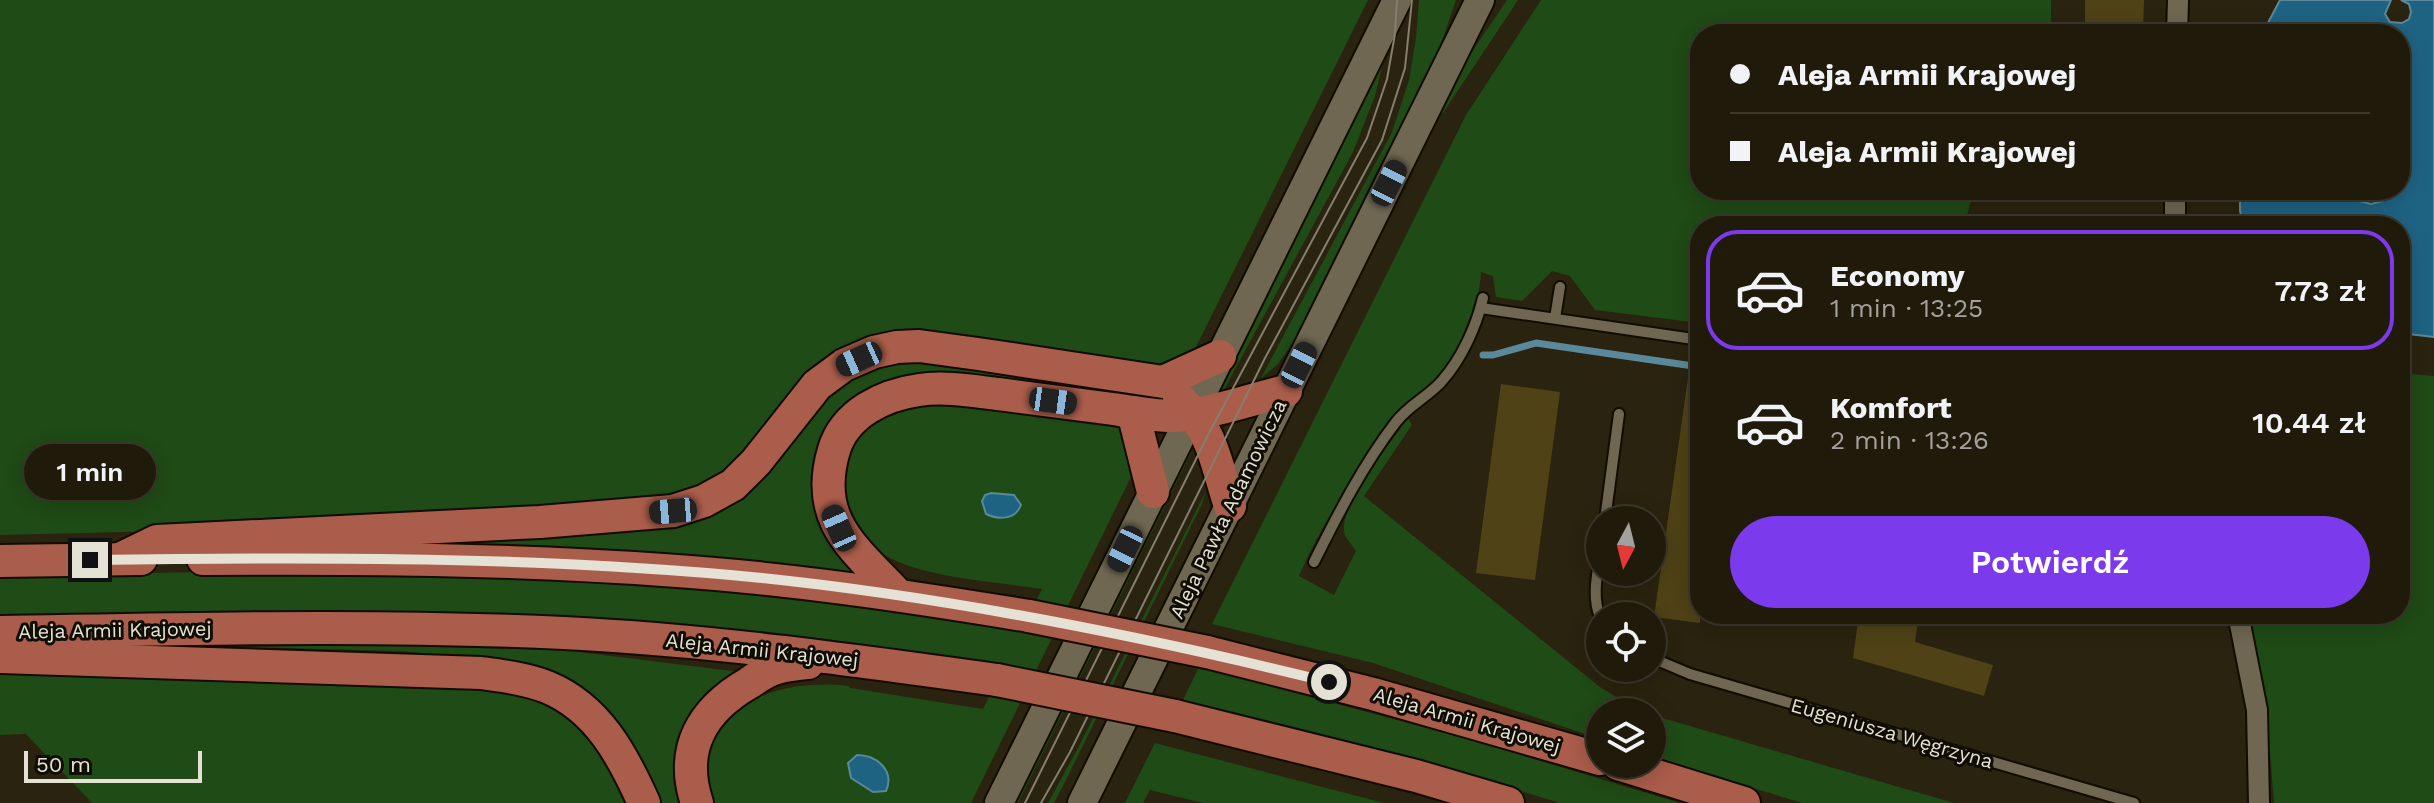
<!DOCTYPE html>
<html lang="pl">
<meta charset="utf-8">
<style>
:root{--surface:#201a0b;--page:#282314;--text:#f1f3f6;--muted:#a2a19d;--line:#3d382c;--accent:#7c3aed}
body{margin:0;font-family:"Work Sans",sans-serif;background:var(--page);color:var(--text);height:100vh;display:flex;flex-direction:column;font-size:30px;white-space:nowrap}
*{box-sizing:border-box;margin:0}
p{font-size:26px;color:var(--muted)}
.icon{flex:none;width:44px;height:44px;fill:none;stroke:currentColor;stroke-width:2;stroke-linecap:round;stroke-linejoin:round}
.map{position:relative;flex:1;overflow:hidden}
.details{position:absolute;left:1690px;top:216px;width:720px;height:408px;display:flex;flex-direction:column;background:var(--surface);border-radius:32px;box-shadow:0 4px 20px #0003,0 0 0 2px var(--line)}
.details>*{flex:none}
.banner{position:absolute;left:1690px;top:24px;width:720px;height:176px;border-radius:32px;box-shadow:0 4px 20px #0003,0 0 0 2px var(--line);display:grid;align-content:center;height:176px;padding:0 40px;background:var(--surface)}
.needle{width:52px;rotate:187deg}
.fabs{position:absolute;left:1586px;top:506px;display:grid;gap:16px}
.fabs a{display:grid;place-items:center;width:80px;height:80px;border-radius:50%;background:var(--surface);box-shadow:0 4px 20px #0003,0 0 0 2px var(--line);font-size:40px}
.scale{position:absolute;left:24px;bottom:20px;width:178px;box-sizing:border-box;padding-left:8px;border:4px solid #e5e1d4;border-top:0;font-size:22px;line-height:28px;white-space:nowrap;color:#e5e1d4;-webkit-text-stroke:6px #100d05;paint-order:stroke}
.end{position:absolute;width:36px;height:36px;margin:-18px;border:10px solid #e5e1d4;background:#111;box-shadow:0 0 0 4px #111}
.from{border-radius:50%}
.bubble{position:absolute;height:56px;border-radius:28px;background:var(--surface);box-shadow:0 4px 20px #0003,0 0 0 2px var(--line);font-size:26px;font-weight:600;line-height:56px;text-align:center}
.car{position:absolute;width:24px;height:48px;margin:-24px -12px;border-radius:10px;box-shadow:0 0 6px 2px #0007;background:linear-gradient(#222 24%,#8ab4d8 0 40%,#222 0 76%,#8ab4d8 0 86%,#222 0)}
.banner b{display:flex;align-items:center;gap:28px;height:76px;font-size:30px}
.banner b+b{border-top:2px solid var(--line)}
.banner i{width:20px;height:20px;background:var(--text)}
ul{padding:14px 0 0;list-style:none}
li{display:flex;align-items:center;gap:24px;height:120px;margin:0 16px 12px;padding:0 24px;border:4px solid transparent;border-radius:32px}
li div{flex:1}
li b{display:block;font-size:30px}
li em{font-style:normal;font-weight:600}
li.active{border-color:var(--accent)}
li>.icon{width:72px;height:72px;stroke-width:1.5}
.button{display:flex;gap:16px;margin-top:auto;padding:16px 40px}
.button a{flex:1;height:92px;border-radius:48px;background:var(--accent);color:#fff;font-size:32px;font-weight:600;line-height:92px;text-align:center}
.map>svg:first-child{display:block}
.green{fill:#1f4b16}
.water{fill:#1f6383;stroke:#5a899b;stroke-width:2}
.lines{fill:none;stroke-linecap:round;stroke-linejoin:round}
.stream{stroke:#5a899b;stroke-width:7}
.building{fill:#4f4216}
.service-casing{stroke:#120c00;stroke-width:14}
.minor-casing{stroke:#120c00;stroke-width:24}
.secondary-casing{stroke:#120c00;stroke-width:32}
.primary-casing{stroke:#120c00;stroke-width:36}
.service{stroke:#6f6751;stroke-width:10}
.minor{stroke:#6f6751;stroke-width:20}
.secondary{stroke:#6f6751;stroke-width:28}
.primary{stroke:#aa5d4a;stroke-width:32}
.tram{stroke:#847f6e;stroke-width:2}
.primary-bridge-casing{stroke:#120c00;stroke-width:36;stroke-linecap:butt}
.primary-bridge{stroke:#aa5d4a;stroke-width:32}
.route{stroke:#e5e1d4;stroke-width:10}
.labels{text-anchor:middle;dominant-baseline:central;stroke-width:6;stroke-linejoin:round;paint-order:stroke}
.street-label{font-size:20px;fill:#e5e1d4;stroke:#100d05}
</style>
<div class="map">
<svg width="2434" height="803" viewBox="0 0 2434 803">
<rect width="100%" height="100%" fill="#2a230f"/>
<g class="green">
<path d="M 0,0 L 1368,0 L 1196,347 L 1191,354 L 1158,368 L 915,333 L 753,448 L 713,482 L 663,501 L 167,531 L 0,535 Z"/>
<path d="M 1419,0 L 1456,0 L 1441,44 L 1300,333 L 1278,364 L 1261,378 L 1392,132 L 1409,80 L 1416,38 Z"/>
<path d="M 1507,0 L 1518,0 L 1443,113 L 1439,112 L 1465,62 Z"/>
<path d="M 1541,0 L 2051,0 L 2051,34 L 1700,34 L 1700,190 L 1974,190 L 1964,226 L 1700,226 L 1700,323 L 1595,310 L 1570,276 L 1552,271 L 1522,301 L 1496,297 L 1493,276 L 1481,272 C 1479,312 1460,351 1433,381 C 1420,395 1404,403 1392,418 C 1381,432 1372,449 1362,464 C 1339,500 1316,536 1299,576 L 1334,595 L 1356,551 C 1353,546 1347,540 1345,535 C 1335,509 1393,440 1408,418 L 1412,425 L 1364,496 L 1600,687 L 1641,712 L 1600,712 L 1600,739 L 1373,663 L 1212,624 L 1466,115 Z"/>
<path d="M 1386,50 L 1375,96 L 1353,152 L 1219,399 L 1213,401 Z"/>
<path d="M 909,360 L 1164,397 L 1174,402 L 908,376 C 825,393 780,479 835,550 C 843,560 854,567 864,574 L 576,549 L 446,542 L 653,528 L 859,372 Z"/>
<path d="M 2400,373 L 2434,376 L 2434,803 L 2274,803 L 2266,703 L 2249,614 L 2400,614 Z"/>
<path d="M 953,400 L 1115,425 L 1125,433 L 1133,473 L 971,803 L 712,803 C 682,711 774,677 849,686 L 850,688 L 983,709 L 1004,666 L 826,639 L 657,624 L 0,618 L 0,576 L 251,571 L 531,576 L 660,585 L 830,604 L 968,622 L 1020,632 L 1042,589 C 998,582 930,578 892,559 C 828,526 825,440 893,410 C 909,402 935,403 953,400 Z"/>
<path d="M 1192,451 L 1018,803 L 1014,803 L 1187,454 Z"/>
<path d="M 1208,487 L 1201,506 L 1064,784 L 1054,803 L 1048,803 L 1078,748 Z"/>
<path d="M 360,645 L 563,650 L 740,672 C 688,694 665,750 680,803 L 658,803 L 639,761 L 500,660 L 399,651 L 240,647 Z"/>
<path d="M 1199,667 L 1471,740 L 1680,803 L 1560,803 L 1469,775 L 1182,702 Z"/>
<path d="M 0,670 L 486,686 L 549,702 L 592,736 L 631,803 L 92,803 L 26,734 L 0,735 Z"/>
<path d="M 1652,715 L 1954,803 L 1802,803 L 1652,757 Z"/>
<path d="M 1155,743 L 1384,803 L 1203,803 L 1150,790 L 1143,803 L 1125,803 Z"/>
</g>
<g class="water">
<path d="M 2280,0 L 2391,0 L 2385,14 L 2390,22 L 2402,23 L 2409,19 L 2411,12 L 2409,4 L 2401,0 L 2434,0 L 2434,337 L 2400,333 L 2400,226 L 2244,226 L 2240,211 L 2240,190 L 2350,190 L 2355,200 L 2371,204 L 2383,201 L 2384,190 L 2400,190 L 2400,34 L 2262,34 Z"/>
<path d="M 991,493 L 1014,495 L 1021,505 C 1015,520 999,520 986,514 L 982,501 L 985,495 Z"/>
<path d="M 857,755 C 877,755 895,771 886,791 L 873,792 L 851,778 L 848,763 Z"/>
</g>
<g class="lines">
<path class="stream" d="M 1483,355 L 1493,355 L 1536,343 L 1700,367"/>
</g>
<g class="building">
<path d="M 2085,0 L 2144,0 L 2143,34 L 2085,34 Z"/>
<path d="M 1688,378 L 1700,379 L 1700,623 L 1654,617 Z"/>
<path d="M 1501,384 L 1560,392 L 1535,580 L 1476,573 Z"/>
<path d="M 1859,614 L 1919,614 L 1915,642 L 1993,665 L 1984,696 L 1853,658 Z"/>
</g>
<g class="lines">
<defs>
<g id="service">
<path d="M 1481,308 L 1700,340"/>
<path d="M 1555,318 L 1560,287"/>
<path d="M 1605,520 L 1619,414"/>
<path d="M 1600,555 C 1597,576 1592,597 1600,617"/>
<path d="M 1314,562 C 1338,514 1363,465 1396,422 C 1409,405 1429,396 1442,381 C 1462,358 1476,327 1483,298"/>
<path d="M 1652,658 L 1690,674 L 2134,803"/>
</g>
<g id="minor">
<path d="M 2177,34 L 2178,0"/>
<path d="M 2175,226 L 2175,190"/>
<path d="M 2238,614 L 2257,710 L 2259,803"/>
</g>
<g id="secondary">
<path d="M 999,803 L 1397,0"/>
<path d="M 1082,803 L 1480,0"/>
</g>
<g id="primary">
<path d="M 1179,398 C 1214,433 1215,461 1230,506"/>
<path d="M 1133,412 L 1153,492"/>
<path d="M 120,559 L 157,541 L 540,522 L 673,511 L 704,501 L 733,485 L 756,462 L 817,385 L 844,365 L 874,352 L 897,347 L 919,346 L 978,354 L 1163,382 L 1220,356"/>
<path d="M 203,559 C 357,558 510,559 663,570 C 786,578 907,596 1029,616"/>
<path d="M 0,561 L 141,559"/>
<path d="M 898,595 C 854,548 813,520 834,450 C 845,413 884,395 919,390 C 944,386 973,391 998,394 C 1036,399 1074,404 1113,409 C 1132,412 1153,416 1173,416 C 1208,415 1251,399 1286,391"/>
<path d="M 0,632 C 188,629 376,624 564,633 C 709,640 853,660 997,680"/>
<path d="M 1207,652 L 1373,694 L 1600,759"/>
<path d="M 0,657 L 481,673 C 503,676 527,679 547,687 C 598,708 623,756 644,803"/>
<path d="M 1175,716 L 1416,776 L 1508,803"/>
<path d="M 1618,764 L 1744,803"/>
<path d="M 697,803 C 679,749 702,710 749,683 C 758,677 767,670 777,668 C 787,665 798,664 808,663"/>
</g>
</defs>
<use href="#service" class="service-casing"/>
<use href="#minor" class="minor-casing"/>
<use href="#secondary" class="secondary-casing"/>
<use href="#primary" class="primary-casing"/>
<use href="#service" class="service"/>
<use href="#minor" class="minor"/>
<use href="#secondary" class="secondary"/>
<use href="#primary" class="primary"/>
<g class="tram">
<path d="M 1025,803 L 1208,435 L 1367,138 L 1387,79 L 1395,34 L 1397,0"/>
<path d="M 1041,803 L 1070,752 L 1264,360 L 1382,140 L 1405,68 L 1412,0"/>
</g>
<defs>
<g id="primary-bridge">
<path d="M 1029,616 L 1207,652"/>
<path d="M 997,680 L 1175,716"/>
</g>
</defs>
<use href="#primary-bridge" class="primary-bridge-casing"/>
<use href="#primary-bridge" class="primary-bridge"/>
</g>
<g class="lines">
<path class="route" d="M 90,560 C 314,557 539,556 762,578 C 954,598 1142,636 1329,682"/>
</g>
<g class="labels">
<g class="street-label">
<text transform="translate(1228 509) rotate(-64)">Aleja Pawła Adamowicza</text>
<text transform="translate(115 630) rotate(-1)">Aleja Armii Krajowej</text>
<text transform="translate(762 650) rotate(6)">Aleja Armii Krajowej</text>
<text transform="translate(1467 720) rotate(16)">Aleja Armii Krajowej</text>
<text transform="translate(1892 733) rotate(16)">Eugeniusza Węgrzyna</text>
</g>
</g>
</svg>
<div class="fabs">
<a><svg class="needle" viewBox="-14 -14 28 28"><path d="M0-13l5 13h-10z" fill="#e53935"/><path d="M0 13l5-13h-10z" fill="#a2a19d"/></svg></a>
<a><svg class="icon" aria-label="locate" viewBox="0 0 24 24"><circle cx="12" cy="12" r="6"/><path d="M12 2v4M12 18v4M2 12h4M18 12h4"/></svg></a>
<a><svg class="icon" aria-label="layers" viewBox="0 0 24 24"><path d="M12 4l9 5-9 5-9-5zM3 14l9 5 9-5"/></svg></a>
</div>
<div class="scale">50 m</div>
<i class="end from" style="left:1329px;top:682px"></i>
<i class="end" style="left:90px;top:560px"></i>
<div class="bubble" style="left:24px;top:444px;width:132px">1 min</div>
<i class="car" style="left:1389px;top:183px;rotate:27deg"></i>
<i class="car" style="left:859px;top:359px;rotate:246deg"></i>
<i class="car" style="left:1299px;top:365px;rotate:27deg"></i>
<i class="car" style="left:1053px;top:401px;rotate:98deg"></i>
<i class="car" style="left:673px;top:511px;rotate:265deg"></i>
<i class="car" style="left:839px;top:528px;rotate:336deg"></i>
<i class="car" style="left:1125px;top:549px;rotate:206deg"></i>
<div class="banner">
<b><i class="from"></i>Aleja Armii Krajowej</b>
<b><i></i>Aleja Armii Krajowej</b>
</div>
<section class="details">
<ul>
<li class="active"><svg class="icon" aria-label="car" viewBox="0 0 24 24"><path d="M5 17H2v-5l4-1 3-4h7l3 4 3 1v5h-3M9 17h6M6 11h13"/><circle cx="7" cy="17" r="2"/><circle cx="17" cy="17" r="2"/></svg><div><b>Economy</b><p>1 min · 13:25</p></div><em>7.73 zł</em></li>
<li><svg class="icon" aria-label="car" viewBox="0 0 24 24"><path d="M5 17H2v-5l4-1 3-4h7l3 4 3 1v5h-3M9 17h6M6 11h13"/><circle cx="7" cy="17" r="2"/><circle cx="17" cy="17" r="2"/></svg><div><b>Komfort</b><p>2 min · 13:26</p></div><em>10.44 zł</em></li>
</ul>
<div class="button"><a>Potwierdź</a></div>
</section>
</div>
